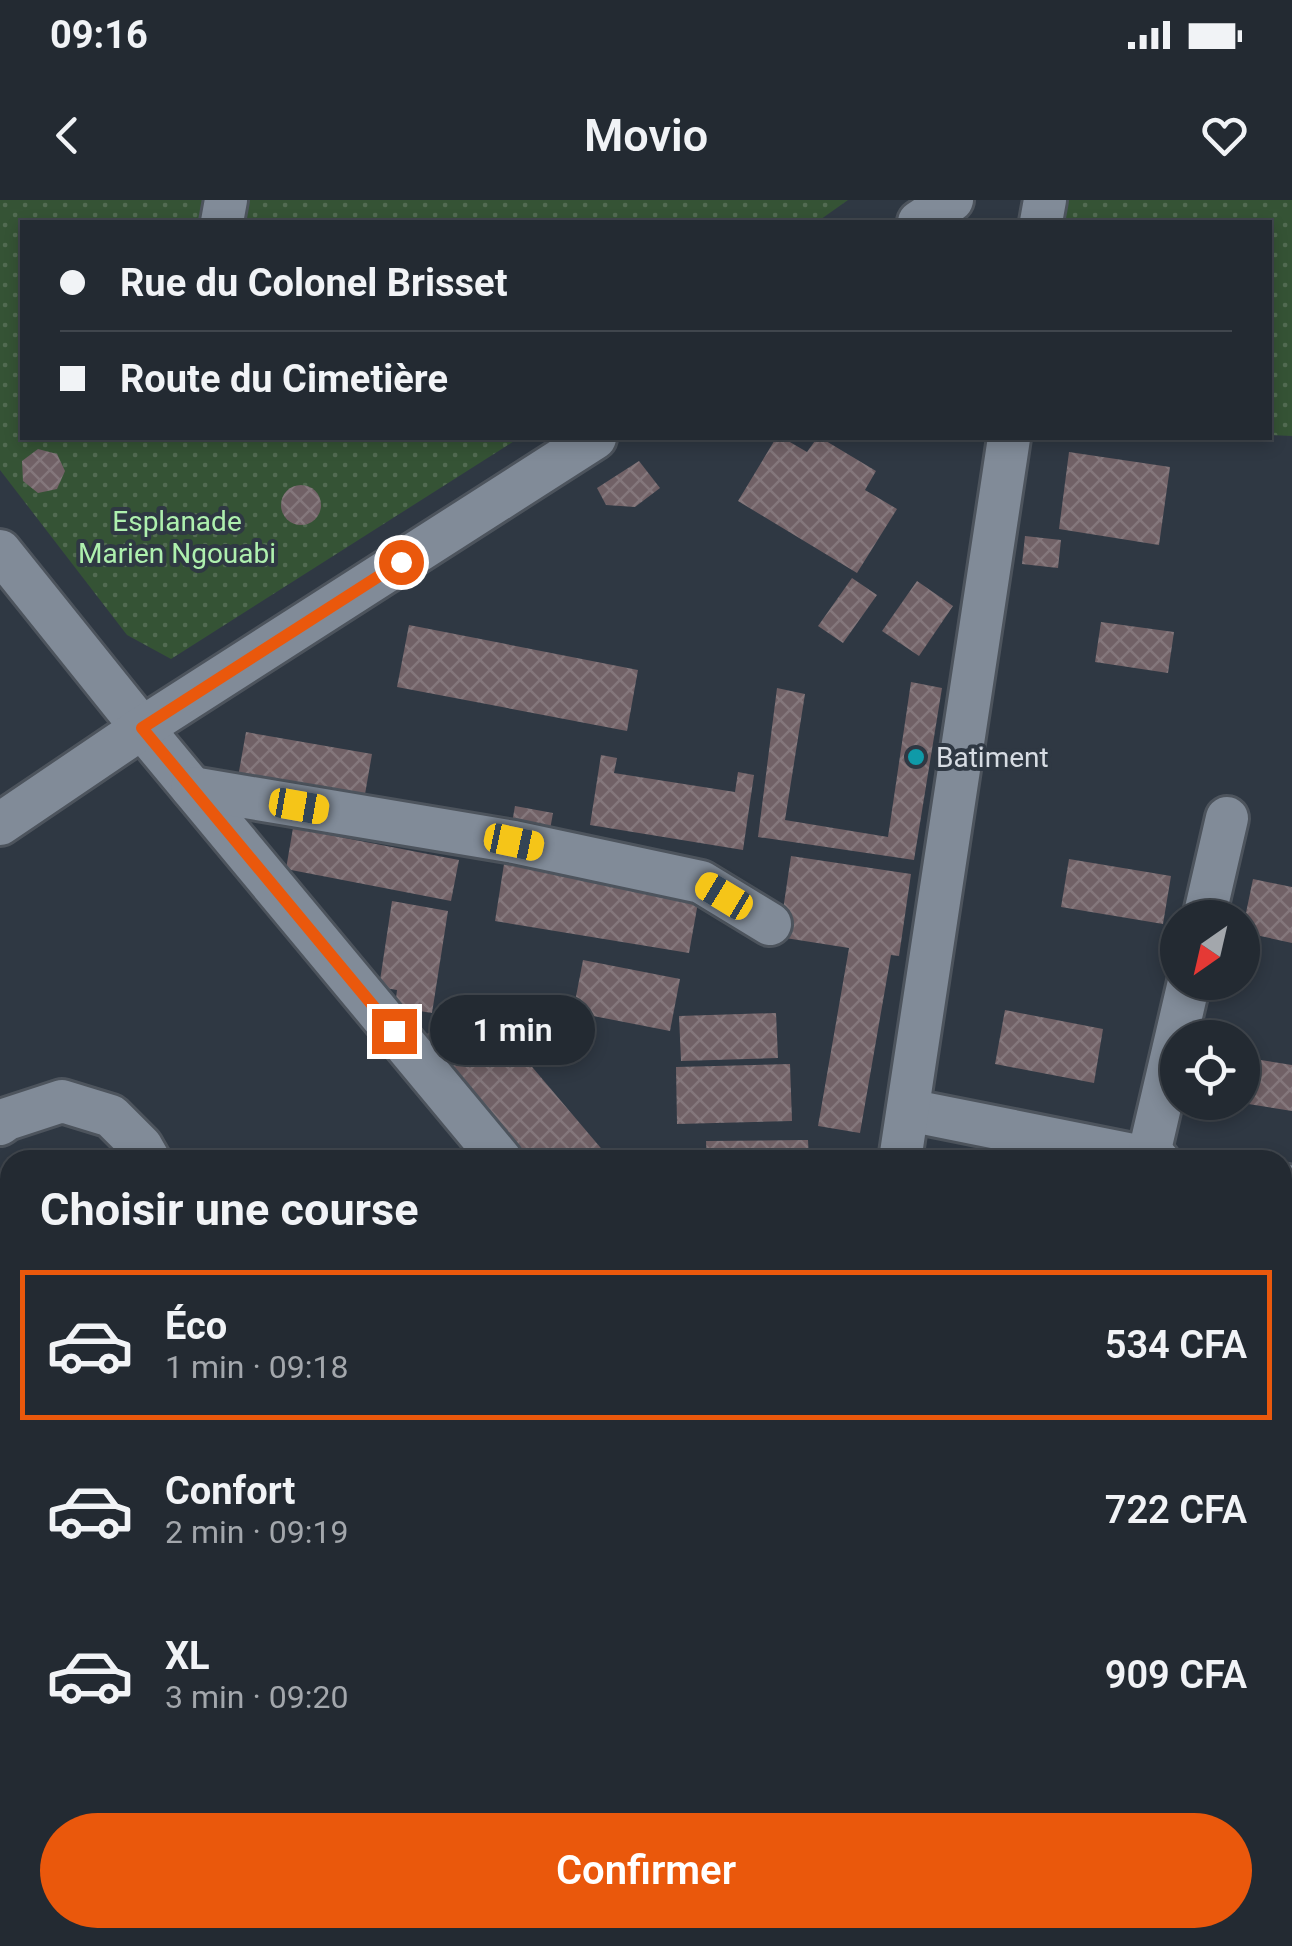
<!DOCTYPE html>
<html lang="fr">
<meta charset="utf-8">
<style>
:root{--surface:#232a32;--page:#2f363e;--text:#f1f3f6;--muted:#a3a7ac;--line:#40464d;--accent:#ea580c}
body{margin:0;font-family:Roboto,sans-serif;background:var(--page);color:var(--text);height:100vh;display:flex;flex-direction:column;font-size:38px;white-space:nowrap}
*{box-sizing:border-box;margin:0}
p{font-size:32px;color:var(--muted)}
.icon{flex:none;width:55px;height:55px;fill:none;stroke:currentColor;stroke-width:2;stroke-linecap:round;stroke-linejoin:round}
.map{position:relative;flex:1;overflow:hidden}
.details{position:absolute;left:0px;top:950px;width:1292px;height:798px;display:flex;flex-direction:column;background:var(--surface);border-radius:30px 30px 0 0;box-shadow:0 5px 15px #0003,0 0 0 2px var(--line)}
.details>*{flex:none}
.top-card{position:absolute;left:20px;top:20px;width:1252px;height:220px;border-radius:0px;box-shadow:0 5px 15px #0003,0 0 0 2px var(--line);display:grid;align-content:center;height:220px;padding:0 40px;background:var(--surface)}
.needle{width:65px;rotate:214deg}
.fabs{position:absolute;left:1160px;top:700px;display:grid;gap:20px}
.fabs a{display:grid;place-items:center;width:100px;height:100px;border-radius:50%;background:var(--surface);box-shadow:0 5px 15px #0003,0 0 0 2px var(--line);font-size:50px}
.end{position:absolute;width:45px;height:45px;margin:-22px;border:12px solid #ea580c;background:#fff;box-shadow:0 0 0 5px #fff}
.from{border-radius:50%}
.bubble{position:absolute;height:70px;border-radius:35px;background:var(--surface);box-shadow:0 5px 15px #0003,0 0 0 2px var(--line);font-size:32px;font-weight:600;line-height:70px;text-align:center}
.car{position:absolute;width:30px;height:60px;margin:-30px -15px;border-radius:12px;box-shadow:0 0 8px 2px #0007;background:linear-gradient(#f5c518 24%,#345 0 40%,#f5c518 0 76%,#345 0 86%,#f5c518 0)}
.top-card b{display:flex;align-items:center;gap:35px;height:95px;font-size:38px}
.top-card b+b{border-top:2px solid var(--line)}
.top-card i{width:25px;height:25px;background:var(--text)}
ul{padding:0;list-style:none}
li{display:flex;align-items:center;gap:30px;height:150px;margin:0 20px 15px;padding:0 20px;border:5px solid transparent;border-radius:0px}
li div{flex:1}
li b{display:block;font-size:38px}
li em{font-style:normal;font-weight:600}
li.active{border-color:var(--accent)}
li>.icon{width:90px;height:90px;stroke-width:1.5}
h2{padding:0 40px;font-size:45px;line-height:120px}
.primary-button{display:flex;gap:20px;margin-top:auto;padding:20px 40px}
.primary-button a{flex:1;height:115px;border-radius:60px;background:var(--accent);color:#fff;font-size:40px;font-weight:600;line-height:115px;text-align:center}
.status{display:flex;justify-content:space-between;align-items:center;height:70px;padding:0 50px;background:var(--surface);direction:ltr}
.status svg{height:28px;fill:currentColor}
header{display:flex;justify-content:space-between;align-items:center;height:130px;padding:0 40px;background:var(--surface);font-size:45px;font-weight:600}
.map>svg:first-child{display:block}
.park{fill:url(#park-dots)}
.building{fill:url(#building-cross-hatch)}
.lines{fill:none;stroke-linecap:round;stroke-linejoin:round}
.minor-casing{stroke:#4d545d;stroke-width:48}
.minor{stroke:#818b98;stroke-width:42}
.route{stroke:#ea580c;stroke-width:12}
.culture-dot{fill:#0f9aa8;stroke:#2f3843;stroke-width:4}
.labels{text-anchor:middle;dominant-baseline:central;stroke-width:8;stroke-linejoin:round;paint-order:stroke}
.park-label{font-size:28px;fill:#aef0ae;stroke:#2f3843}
.poi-label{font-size:28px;fill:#d7dce3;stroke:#2f3843;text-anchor:start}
</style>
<div class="status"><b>09:16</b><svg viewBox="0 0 49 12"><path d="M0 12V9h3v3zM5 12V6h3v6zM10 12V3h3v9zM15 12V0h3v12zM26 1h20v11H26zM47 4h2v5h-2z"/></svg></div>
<header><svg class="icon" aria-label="back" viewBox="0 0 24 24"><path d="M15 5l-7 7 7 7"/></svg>Movio<svg class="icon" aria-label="heart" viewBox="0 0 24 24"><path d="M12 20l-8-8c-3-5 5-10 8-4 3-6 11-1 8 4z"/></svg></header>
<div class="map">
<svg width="1292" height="1746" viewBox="0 0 1292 1746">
<defs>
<pattern id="park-dots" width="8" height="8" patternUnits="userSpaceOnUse" patternTransform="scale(2.5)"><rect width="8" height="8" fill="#355335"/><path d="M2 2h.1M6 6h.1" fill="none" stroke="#526b52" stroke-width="1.8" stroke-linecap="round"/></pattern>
<pattern id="building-cross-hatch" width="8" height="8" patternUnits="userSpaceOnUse" patternTransform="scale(2.5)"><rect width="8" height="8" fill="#716166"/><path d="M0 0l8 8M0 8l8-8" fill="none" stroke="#84777c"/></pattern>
</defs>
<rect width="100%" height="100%" fill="#2f3843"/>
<g class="park">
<path d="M 0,0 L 848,0 L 817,22 L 22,22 L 22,238 L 519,238 L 171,459 L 127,435 L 0,270 Z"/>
<path d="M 1060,0 L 1292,0 L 1292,236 L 1270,235 L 1270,22 L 1057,22 Z"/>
</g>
<g class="building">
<path d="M 776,238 L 783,238 L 807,252 L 817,238 L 821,238 L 876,271 L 865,290 L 897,309 L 857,373 L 738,301 Z"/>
<path d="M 38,249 L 57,254 L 65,271 L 57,289 L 38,293 L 23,281 L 22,261 Z"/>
<path d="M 1069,252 L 1170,267 L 1159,345 L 1059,329 Z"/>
<path d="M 639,261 L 660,288 L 635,307 L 606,305 L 597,288 Z"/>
<circle cx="301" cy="305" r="20"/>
<path d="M 1025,336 L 1061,340 L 1058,368 L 1022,364 Z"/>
<path d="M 852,378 L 877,395 L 843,443 L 818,426 Z"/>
<path d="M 917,381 L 953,406 L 919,456 L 882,431 Z"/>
<path d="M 1101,422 L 1174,432 L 1168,473 L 1095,462 Z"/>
<path d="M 409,425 L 638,470 L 627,531 L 397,487 Z"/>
<path d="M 911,482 L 942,488 L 914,660 L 758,637 L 777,488 L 805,494 L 785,620 L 888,637 Z"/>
<path d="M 246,532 L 372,554 L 364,600 L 238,577 Z"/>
<path d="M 601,555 L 617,558 L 614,573 L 735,592 L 738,572 L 754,575 L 743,650 L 590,625 Z"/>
<path d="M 515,606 L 553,613 L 548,641 L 510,634 Z"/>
<path d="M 293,628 L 459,660 L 451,701 L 286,669 Z"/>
<path d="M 791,656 L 911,674 L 899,756 L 891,755 L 860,933 L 818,926 L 849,748 L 779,737 Z"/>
<path d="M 1069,659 L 1171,676 L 1163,724 L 1061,707 Z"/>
<path d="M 504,664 L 699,697 L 689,753 L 495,721 Z"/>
<path d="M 1253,679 L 1292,687 L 1292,743 L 1242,732 Z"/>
<path d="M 392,701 L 448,711 L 432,813 L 395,807 L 397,790 L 379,787 Z"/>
<path d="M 583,760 L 680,779 L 670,831 L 573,812 Z"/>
<path d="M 472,796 L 611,960 L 521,960 L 419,841 Z"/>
<path d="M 1005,810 L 1103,829 L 1094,883 L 995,864 Z"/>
<path d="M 776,813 L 778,858 L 681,861 L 679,816 Z"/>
<path d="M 1242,857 L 1292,865 L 1292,911 L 1242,903 Z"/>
<path d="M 790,864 L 792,921 L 677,924 L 676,867 Z"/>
<path d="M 808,940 L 809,960 L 707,960 L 706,941 Z"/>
<path d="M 10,1058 L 10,1154 L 0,1160 L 0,1064 Z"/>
<path d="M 0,1163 L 10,1180 L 9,1436 L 0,1413 Z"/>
<path d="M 1282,1382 L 1292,1384 L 1292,1447 L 1282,1446 Z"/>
<path d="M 10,1494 L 10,1738 L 235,1738 L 238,1746 L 0,1746 L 0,1498 Z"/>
<path d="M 1282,1637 L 1292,1638 L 1292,1690 L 1282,1689 Z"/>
<path d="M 769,1738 L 824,1738 L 828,1746 L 767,1746 Z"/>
<path d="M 1214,1738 L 1270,1744 L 1270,1746 L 1213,1746 Z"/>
</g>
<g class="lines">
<defs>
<g id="minor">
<path d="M 222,22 L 226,0"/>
<path d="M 919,22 L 952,0"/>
<path d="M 1041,22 L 1045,0"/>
<path d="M 0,351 L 142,528 L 501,960"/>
<path d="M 192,588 L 514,642 L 701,682 L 770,724"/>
<path d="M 0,624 L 142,528 L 595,238"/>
<path d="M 1204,718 L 1227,618"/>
<path d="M 908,910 L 1158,960"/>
<path d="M 0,924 L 7,919 L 62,901 L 111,916 L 141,946 L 149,960"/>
<path d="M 1148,958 L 1189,782"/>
<path d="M 900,960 L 1009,238"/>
<path d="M 1282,985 L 1292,987"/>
<path d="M 1282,1096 L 1292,1086"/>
<path d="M 1282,1566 L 1292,1567"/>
<path d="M 847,1738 L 852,1746"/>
<path d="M 1142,1738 L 1149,1746"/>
<path d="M 630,1746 L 630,1738"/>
<path d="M 760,1746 L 761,1738"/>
</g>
</defs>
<use href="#minor" class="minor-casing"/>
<use href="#minor" class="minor"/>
</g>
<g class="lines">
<path class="route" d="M 394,831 L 142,528 L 401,362"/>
</g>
<circle class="culture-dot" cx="916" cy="557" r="10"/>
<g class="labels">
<g class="park-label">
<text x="177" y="321">Esplanade<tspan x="177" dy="32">Marien Ngouabi</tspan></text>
</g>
<g class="poi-label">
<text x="936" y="557">Batiment</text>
</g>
</g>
</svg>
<div class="fabs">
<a><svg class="needle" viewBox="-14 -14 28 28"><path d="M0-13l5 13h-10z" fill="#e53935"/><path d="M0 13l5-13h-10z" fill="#a3a7ac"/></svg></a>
<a><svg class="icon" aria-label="locate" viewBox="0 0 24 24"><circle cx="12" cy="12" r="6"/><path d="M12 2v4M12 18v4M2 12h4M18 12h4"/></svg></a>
</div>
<i class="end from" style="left:401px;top:362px"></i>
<i class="end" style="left:394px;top:831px"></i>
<div class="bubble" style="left:430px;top:795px;width:165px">1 min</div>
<i class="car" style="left:299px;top:606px;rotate:100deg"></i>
<i class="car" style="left:514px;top:642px;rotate:102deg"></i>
<i class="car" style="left:724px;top:696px;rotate:301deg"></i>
<div class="top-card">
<b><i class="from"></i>Rue du Colonel Brisset</b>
<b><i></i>Route du Cimetière</b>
</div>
<section class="details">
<h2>Choisir une course</h2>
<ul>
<li class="active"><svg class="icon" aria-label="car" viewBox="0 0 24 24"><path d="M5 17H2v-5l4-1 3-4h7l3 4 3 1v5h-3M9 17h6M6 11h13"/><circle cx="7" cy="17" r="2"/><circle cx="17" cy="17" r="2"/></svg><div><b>Éco</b><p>1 min · 09:18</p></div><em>534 CFA</em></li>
<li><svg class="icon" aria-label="car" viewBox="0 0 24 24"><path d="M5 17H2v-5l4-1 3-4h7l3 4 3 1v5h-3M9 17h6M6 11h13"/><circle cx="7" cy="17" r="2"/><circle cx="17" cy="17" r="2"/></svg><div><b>Confort</b><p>2 min · 09:19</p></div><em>722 CFA</em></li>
<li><svg class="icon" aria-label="car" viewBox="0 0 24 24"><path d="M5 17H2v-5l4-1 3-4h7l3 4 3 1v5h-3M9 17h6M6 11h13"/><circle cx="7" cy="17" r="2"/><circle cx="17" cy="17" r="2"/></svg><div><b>XL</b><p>3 min · 09:20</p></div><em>909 CFA</em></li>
</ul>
<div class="primary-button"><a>Confirmer</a></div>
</section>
</div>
